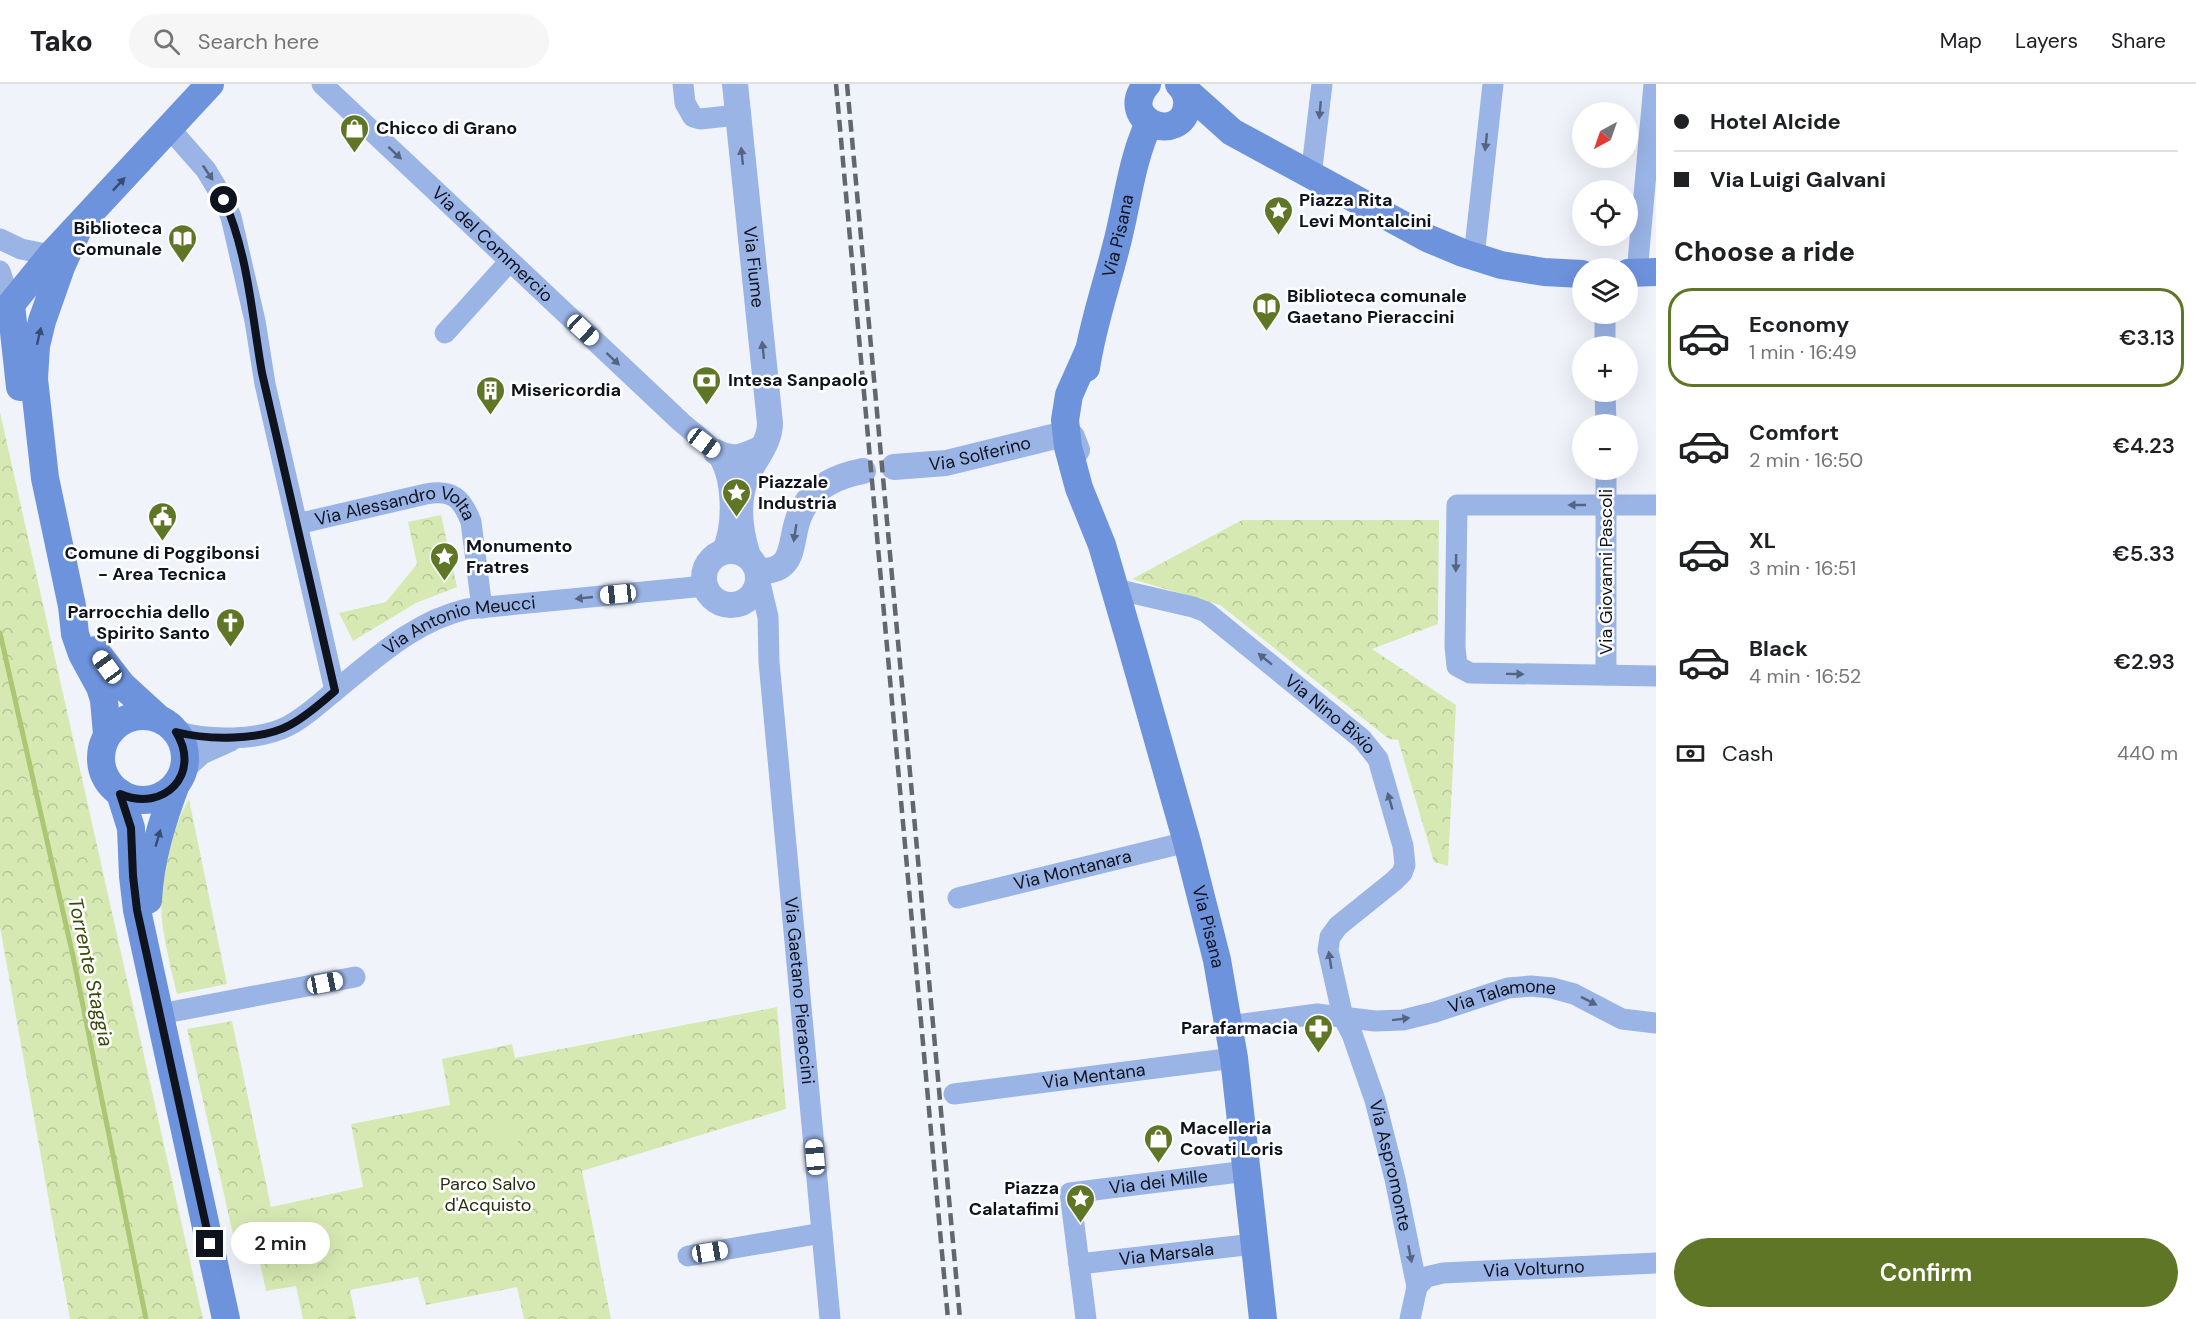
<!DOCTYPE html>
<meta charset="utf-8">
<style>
:root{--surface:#fff;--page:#f6f6f6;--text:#202124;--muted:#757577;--line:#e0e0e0;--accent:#607627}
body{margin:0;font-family:"DM Sans",sans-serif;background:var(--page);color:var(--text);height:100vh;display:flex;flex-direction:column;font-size:22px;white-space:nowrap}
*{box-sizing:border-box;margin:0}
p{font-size:20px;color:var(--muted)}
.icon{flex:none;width:33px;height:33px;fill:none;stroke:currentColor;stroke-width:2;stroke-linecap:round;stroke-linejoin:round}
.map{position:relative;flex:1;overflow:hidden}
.panel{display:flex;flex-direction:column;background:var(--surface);width:540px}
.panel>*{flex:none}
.guide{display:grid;align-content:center;height:132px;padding:0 18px;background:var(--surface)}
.needle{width:39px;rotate:220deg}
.controls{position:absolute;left:1572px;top:18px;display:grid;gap:12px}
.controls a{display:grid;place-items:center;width:66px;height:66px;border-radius:50%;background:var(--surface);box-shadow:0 6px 24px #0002;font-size:30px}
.end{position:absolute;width:27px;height:27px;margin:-14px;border:8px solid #0e131e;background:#fff;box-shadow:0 0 0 3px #fff}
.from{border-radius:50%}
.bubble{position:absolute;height:42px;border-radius:21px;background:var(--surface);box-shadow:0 6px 24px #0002;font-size:20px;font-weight:600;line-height:42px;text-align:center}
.car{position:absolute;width:18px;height:36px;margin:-18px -9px;border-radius:8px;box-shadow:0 0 4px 2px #0007;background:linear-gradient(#fff 24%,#345 0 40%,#fff 0 76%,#345 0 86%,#fff 0)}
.guide b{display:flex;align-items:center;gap:21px;height:57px;font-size:22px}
.guide b+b{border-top:2px solid var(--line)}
.guide i{width:15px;height:15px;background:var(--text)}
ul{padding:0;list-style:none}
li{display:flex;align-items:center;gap:18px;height:99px;margin:0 12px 9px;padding:0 6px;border:3px solid transparent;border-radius:24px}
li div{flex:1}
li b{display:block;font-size:22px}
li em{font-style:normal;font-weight:600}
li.current{border-color:var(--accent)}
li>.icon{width:54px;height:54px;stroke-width:1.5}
h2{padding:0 18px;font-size:27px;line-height:72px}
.pay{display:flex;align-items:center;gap:15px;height:66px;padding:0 18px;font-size:22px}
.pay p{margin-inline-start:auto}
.primary-button{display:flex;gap:12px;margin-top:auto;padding:12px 18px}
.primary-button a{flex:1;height:69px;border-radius:36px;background:var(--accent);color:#fff;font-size:24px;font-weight:600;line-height:69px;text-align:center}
header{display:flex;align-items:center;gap:36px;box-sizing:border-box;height:84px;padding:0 30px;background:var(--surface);border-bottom:2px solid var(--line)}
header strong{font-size:28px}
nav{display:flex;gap:33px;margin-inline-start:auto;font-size:21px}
.search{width:420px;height:54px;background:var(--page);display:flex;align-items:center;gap:15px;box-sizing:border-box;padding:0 21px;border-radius:33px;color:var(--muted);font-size:22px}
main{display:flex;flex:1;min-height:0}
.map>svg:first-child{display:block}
.park{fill:url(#park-crowns)}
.pitch{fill:#d7e9b3}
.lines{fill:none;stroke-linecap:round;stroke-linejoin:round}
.stream{stroke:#acc774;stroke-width:5}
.minor{stroke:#9ab4e6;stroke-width:21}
.tertiary{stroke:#9ab4e6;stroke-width:26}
.secondary{stroke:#6e93dd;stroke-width:28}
.rail{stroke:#61666f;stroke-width:4.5;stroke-dasharray:12 6;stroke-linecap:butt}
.oneway{fill:#546482}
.oneway2{fill:#394d74}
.route{stroke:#0e131e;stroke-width:8}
.labels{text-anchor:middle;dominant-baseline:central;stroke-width:5;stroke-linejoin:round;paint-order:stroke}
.poi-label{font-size:18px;font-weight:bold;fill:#0e131e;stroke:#fff;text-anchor:start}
.street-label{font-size:18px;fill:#0e131e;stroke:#fff}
.park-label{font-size:18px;fill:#252f0c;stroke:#fff}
.water-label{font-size:20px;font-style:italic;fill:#39490b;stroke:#fff}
</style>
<header>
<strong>Tako</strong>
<div class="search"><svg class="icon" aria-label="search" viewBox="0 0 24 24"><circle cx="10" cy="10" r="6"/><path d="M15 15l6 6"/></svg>Search here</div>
<nav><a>Map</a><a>Layers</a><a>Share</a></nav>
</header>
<main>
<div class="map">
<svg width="1656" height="1235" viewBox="0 0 1656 1235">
<defs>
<pattern id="park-crowns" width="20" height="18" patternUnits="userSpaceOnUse" patternTransform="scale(1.5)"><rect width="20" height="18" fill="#d7e9b3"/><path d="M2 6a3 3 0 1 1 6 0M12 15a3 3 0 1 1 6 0" fill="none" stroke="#b7c79a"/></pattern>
</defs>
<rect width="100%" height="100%" fill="#f0f4fa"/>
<g class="park">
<path d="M 0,328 L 203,1235 L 70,1235 L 0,843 Z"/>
<path d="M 441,431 L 457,503 L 416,519 L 353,557 L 339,529 L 386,518 L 417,480 L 408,438 Z"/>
<path d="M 1242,436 L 1439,436 L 1438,540 L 1372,565 L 1456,621 L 1448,782 L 1434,778 L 1398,656 L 1389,655 L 1220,521 L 1132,495 Z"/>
<path d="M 189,715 L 227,900 L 177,910 C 171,886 165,861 162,837 C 158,798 170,748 189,715 Z"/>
<path d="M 777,923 L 786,1025 L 582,1087 L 611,1235 L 524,1235 L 517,1203 L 426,1221 L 418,1193 L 350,1206 L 356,1235 L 303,1235 L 296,1202 L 266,1207 L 256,1160 L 236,1164 L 187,945 L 232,937 L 271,1123 L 363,1103 L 351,1040 L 450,1021 L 442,975 L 512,960 L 515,974 Z"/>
</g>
<path class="pitch" d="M 514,1039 L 519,1063 L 493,1068 L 489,1043 Z"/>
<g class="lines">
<path class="stream" d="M 0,549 L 73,872 L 146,1235"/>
<g class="minor">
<path id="s1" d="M 322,0 L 681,338 C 691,347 708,359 716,369 C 734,393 734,444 721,469"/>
<path d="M 683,0 L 685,19 L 693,33 L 700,35 L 738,31"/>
<path d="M 170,45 L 206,86 L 224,116 L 231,133 L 255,237 L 265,300 L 335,607"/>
<path d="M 1311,92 L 1322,0"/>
<path d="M 0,155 L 21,165 L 51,171"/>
<path d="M 1474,173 L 1493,0"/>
<path d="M 0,187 L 11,221"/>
<path d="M 1637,189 L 1654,0"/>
<path d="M 1605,230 L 1605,262"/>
<path d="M 445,249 L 509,178"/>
<path d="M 1605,308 L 1606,340"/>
<path d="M 1606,386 L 1606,591"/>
<path d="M 1656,421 L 1457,421 L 1455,563 L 1457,582 L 1470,589 L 1656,592"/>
<path id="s2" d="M 297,440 L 426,410 C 452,405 462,414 471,438 L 482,524"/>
<path id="s3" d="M 759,495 L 768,533 L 769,578 L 830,1235"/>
<path id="s4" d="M 1115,505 L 1193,523 L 1206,528 L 1362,655 L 1378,675 L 1403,762 L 1405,781 L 1402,789 L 1394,797 L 1338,842 L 1330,853 L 1328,866 L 1343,933 L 1352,950 L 1375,1016 L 1395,1095 L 1417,1203 L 1410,1235"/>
<path id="s5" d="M 176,647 C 207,657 259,657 288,642 C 306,633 321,618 336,606 C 377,573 415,537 467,525 L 705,502"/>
<path d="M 182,688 L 202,670 L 231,657"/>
<path id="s6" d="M 958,814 L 1187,758"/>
<path d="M 160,930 L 355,893"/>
<path id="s7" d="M 1229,942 L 1317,930 L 1375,937 L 1403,936 L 1435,928 L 1508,904 L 1531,902 L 1552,904 L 1574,910 L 1622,935 L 1656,939"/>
<path id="s8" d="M 954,1010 L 1234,974"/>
<path d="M 688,1172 L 822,1149"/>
<path id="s9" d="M 1079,1180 L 1254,1160"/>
<path id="s10" d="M 1417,1203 L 1426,1193 L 1443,1189 L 1656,1179"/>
<path id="s11" d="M 1086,1235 L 1070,1109 L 1247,1087"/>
</g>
<g class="tertiary">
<path id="s12" d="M 735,0 L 770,339 C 770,357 758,371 750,386 C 735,413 739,444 748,472"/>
<path d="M 716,368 C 732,378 746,372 762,364"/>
<path id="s13" d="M 894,383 L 946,379 L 1068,349 L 1072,353 L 1077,366"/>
<circle cx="731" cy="494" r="27"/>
<path d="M 758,487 C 801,489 787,452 802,426 C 815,402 837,392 863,387"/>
</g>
<g class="secondary">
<path d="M 1147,0 C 1115,38 1183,62 1187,21 C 1188,13 1185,6 1179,0"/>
<path d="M 1183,4 L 1232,48 L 1427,154 L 1463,169 L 1501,181 L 1544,188 L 1582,190"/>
<path d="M 79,143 L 61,183 L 42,237 L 36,262 L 34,295 L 45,394 L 72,522 L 75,550 L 82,570 L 100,603 L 104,616 L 107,650"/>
<path d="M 1628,189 L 1656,188"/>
<path d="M 11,221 L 20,303"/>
<path d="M 0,234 L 51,171 L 210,0"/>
<path id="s14" d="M 1089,266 L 1069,311 L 1065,336 L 1068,363 L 1079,404 L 1102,461 L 1130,557 L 1187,758 L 1217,876 L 1234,974 L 1263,1235"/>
<path id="s15" d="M 1086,284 C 1092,243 1106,203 1116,163 C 1127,122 1131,77 1149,39"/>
<path d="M 95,566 L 122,601 L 157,633"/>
<circle cx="143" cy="674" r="42"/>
<path d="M 120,709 L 131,744 L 133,792 L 137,826 L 226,1235"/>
<path d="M 148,816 C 150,775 162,738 176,700"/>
</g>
<g class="rail">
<path d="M 836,0 L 948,1235"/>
<path d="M 847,0 L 960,1235"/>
</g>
</g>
<defs><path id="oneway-solid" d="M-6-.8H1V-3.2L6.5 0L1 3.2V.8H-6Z" transform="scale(1.5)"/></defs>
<g class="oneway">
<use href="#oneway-solid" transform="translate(1320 26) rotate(95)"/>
<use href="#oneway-solid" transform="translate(1486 58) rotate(96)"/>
<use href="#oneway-solid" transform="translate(395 69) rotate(43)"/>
<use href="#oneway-solid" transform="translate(742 72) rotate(-96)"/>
<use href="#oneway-solid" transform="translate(208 89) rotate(56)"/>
<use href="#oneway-solid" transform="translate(763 266) rotate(-96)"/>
<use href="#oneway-solid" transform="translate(613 275) rotate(43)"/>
<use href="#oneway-solid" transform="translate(1577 421) rotate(180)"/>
<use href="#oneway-solid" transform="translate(795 449) rotate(99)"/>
<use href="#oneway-solid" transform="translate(1456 479) rotate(91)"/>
<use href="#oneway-solid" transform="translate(584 514) rotate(174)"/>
<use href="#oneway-solid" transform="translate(1265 575) rotate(-141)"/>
<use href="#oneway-solid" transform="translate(1515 590) rotate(1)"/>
<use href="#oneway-solid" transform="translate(1390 717) rotate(-106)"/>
<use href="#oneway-solid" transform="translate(1330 876) rotate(-99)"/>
<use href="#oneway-solid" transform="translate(1589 917) rotate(27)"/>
<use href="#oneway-solid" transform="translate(1401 935) rotate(-7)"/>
<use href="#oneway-solid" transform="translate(1410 1170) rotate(79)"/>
</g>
<g class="oneway2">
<use href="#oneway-solid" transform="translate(119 100) rotate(-47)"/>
<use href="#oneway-solid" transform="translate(39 252) rotate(-77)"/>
<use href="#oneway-solid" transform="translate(158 754) rotate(-74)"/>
</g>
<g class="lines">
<path class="route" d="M 210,1160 L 137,826 L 133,792 L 131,744 L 120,710 C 164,729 202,690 176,648 C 207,656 261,657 290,641 C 307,632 321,619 335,607 L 262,289 C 252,232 248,170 224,116"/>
</g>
<defs>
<symbol id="shop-pin" viewBox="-11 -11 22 30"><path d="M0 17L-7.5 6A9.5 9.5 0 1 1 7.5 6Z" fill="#607627" stroke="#fff"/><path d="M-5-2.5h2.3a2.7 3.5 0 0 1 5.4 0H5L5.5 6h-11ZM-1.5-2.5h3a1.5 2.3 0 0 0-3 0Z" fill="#fff"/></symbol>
<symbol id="sight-pin" viewBox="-11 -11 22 30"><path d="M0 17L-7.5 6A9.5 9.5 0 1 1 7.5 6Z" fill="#607627" stroke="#fff"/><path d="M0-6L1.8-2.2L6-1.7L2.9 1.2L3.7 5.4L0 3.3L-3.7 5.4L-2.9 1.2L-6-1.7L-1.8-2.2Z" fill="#fff"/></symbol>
<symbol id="library-pin" viewBox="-11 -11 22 30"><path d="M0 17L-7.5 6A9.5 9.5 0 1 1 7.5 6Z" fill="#607627" stroke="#fff"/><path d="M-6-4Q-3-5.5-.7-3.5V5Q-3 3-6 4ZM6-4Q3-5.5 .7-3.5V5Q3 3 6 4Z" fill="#fff"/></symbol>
<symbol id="bank-pin" viewBox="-11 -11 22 30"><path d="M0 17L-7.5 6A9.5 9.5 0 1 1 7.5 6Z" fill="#607627" stroke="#fff"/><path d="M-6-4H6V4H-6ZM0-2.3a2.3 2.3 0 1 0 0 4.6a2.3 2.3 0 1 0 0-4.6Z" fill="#fff"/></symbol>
<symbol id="building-pin" viewBox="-11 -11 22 30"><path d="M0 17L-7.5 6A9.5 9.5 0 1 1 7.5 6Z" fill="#607627" stroke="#fff"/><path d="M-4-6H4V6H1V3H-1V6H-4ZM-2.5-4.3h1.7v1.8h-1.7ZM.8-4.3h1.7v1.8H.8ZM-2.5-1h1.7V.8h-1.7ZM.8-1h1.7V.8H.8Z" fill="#fff"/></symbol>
<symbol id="civic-pin" viewBox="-11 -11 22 30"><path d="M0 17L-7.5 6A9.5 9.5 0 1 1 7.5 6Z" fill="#607627" stroke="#fff"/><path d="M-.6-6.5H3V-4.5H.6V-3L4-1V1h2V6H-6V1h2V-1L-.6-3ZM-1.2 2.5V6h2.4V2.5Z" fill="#fff"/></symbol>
<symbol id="church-pin" viewBox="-11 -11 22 30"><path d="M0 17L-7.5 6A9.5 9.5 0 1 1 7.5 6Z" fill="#607627" stroke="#fff"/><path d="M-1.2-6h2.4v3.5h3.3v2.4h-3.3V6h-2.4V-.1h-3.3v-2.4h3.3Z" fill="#fff"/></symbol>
<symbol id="pharmacy-pin" viewBox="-11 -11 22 30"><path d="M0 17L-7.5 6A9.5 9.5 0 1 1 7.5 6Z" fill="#607627" stroke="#fff"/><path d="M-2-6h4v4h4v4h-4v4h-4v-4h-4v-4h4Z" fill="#fff"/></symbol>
</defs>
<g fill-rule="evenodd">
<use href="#shop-pin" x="338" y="28" width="33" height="45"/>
<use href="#sight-pin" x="1262" y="110" width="33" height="45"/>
<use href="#library-pin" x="166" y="138" width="33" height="45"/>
<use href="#library-pin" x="1250" y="206" width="33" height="45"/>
<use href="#bank-pin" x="690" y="280" width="33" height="45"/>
<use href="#building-pin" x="474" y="290" width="33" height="45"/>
<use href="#sight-pin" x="720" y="392" width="33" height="45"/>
<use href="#civic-pin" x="146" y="416" width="33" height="45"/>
<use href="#sight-pin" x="428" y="456" width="33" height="45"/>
<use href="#church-pin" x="214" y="522" width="33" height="45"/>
<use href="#pharmacy-pin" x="1302" y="928" width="33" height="45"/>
<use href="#shop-pin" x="1142" y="1038" width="33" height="45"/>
<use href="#sight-pin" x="1064" y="1098" width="33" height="45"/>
</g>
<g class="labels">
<g class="poi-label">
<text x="376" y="44">Chicco di Grano</text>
<text x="1299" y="116">Piazza Rita<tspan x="1299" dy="21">Levi Montalcini</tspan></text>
<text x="162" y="144" text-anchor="end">Biblioteca<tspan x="162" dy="21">Comunale</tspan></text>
<text x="1287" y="212">Biblioteca comunale<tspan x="1287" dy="21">Gaetano Pieraccini</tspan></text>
<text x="728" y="296">Intesa Sanpaolo</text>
<text x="511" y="306">Misericordia</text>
<text x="758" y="398">Piazzale<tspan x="758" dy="21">Industria</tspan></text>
<text x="466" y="462">Monumento<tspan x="466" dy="21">Fratres</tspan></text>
<text x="162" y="469" text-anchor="middle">Comune di Poggibonsi<tspan x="162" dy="21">- Area Tecnica</tspan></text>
<text x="210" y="528" text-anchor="end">Parrocchia dello<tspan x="210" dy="21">Spirito Santo</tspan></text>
<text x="1298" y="944" text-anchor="end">Parafarmacia</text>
<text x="1180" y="1044">Macelleria<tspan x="1180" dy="21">Covati Loris</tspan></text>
<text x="1059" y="1104" text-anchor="end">Piazza<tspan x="1059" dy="21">Calatafimi</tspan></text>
</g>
<g class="street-label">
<text stroke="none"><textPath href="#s15" startOffset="136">Via Pisana</textPath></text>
<text stroke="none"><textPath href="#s1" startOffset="234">Via del Commercio</textPath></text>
<text stroke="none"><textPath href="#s12" startOffset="184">Via Fiume</textPath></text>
<text stroke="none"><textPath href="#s13" startOffset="87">Via Solferino</textPath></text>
<text stroke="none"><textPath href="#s2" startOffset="104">Via Alessandro Volta</textPath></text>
<text transform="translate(1606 488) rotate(-90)">Via Giovanni Pascoli</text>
<text stroke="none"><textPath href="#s5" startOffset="318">Via Antonio Meucci</textPath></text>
<text stroke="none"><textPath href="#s4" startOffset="255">Via Nino Bixio</textPath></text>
<text stroke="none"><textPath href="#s6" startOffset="118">Via Montanara</textPath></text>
<text stroke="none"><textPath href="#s14" startOffset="602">Via Pisana</textPath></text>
<text stroke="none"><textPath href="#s3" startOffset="414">Via Gaetano Pieraccini</textPath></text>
<text stroke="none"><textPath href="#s7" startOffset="278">Via Talamone</textPath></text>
<text stroke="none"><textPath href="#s8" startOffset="141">Via Mentana</textPath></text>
<text stroke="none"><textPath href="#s4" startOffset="774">Via Aspromonte</textPath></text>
<text stroke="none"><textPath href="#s11" startOffset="216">Via dei Mille</textPath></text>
<text stroke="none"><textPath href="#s9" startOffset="88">Via Marsala</textPath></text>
<text stroke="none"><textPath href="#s10" startOffset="122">Via Volturno</textPath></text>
</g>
<g class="park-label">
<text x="488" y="1100">Parco Salvo<tspan x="488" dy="21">d'Acquisto</tspan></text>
</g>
<g class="water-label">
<text transform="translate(91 888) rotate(78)">Torrente Staggia</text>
</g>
</g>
</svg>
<div class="controls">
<a><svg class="needle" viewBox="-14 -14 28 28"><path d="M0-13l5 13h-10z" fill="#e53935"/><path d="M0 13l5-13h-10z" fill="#757577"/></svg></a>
<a><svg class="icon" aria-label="locate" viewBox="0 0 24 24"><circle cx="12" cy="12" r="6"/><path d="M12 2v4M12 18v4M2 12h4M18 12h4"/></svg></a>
<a><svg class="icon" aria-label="layers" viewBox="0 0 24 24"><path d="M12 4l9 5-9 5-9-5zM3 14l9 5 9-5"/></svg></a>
<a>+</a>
<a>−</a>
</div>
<i class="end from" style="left:224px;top:116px"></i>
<i class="end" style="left:210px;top:1160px"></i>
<div class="bubble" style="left:231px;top:1138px;width:99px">2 min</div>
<i class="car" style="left:583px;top:246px;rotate:133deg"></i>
<i class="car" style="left:704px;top:359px;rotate:127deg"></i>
<i class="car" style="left:618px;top:510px;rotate:264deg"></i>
<i class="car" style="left:107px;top:583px;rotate:324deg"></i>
<i class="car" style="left:325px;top:899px;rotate:79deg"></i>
<i class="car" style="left:815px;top:1073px;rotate:355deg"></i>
<i class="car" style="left:710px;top:1168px;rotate:81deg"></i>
</div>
<section class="panel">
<div class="guide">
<b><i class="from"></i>Hotel Alcide</b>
<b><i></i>Via Luigi Galvani</b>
</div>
<h2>Choose a ride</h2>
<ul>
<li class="current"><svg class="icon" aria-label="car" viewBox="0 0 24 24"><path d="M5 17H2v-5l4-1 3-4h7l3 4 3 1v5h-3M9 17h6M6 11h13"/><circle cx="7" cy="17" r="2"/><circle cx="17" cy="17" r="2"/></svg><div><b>Economy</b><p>1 min · 16:49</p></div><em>€3.13</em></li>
<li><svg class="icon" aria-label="car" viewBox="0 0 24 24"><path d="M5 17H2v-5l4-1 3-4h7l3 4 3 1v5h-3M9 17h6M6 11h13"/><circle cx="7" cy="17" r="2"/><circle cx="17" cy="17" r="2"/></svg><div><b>Comfort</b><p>2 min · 16:50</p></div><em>€4.23</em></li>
<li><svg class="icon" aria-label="car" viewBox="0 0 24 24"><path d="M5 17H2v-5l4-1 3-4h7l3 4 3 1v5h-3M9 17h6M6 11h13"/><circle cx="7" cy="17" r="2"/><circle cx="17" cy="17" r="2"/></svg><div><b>XL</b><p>3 min · 16:51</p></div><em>€5.33</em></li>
<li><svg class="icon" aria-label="car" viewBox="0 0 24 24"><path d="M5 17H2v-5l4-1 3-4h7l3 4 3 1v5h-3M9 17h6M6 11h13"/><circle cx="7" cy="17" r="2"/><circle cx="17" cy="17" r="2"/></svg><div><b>Black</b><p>4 min · 16:52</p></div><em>€2.93</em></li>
</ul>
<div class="pay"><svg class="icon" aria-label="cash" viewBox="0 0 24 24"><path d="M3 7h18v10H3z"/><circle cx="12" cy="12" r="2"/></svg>Cash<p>440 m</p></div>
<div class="primary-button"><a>Confirm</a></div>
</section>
</main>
